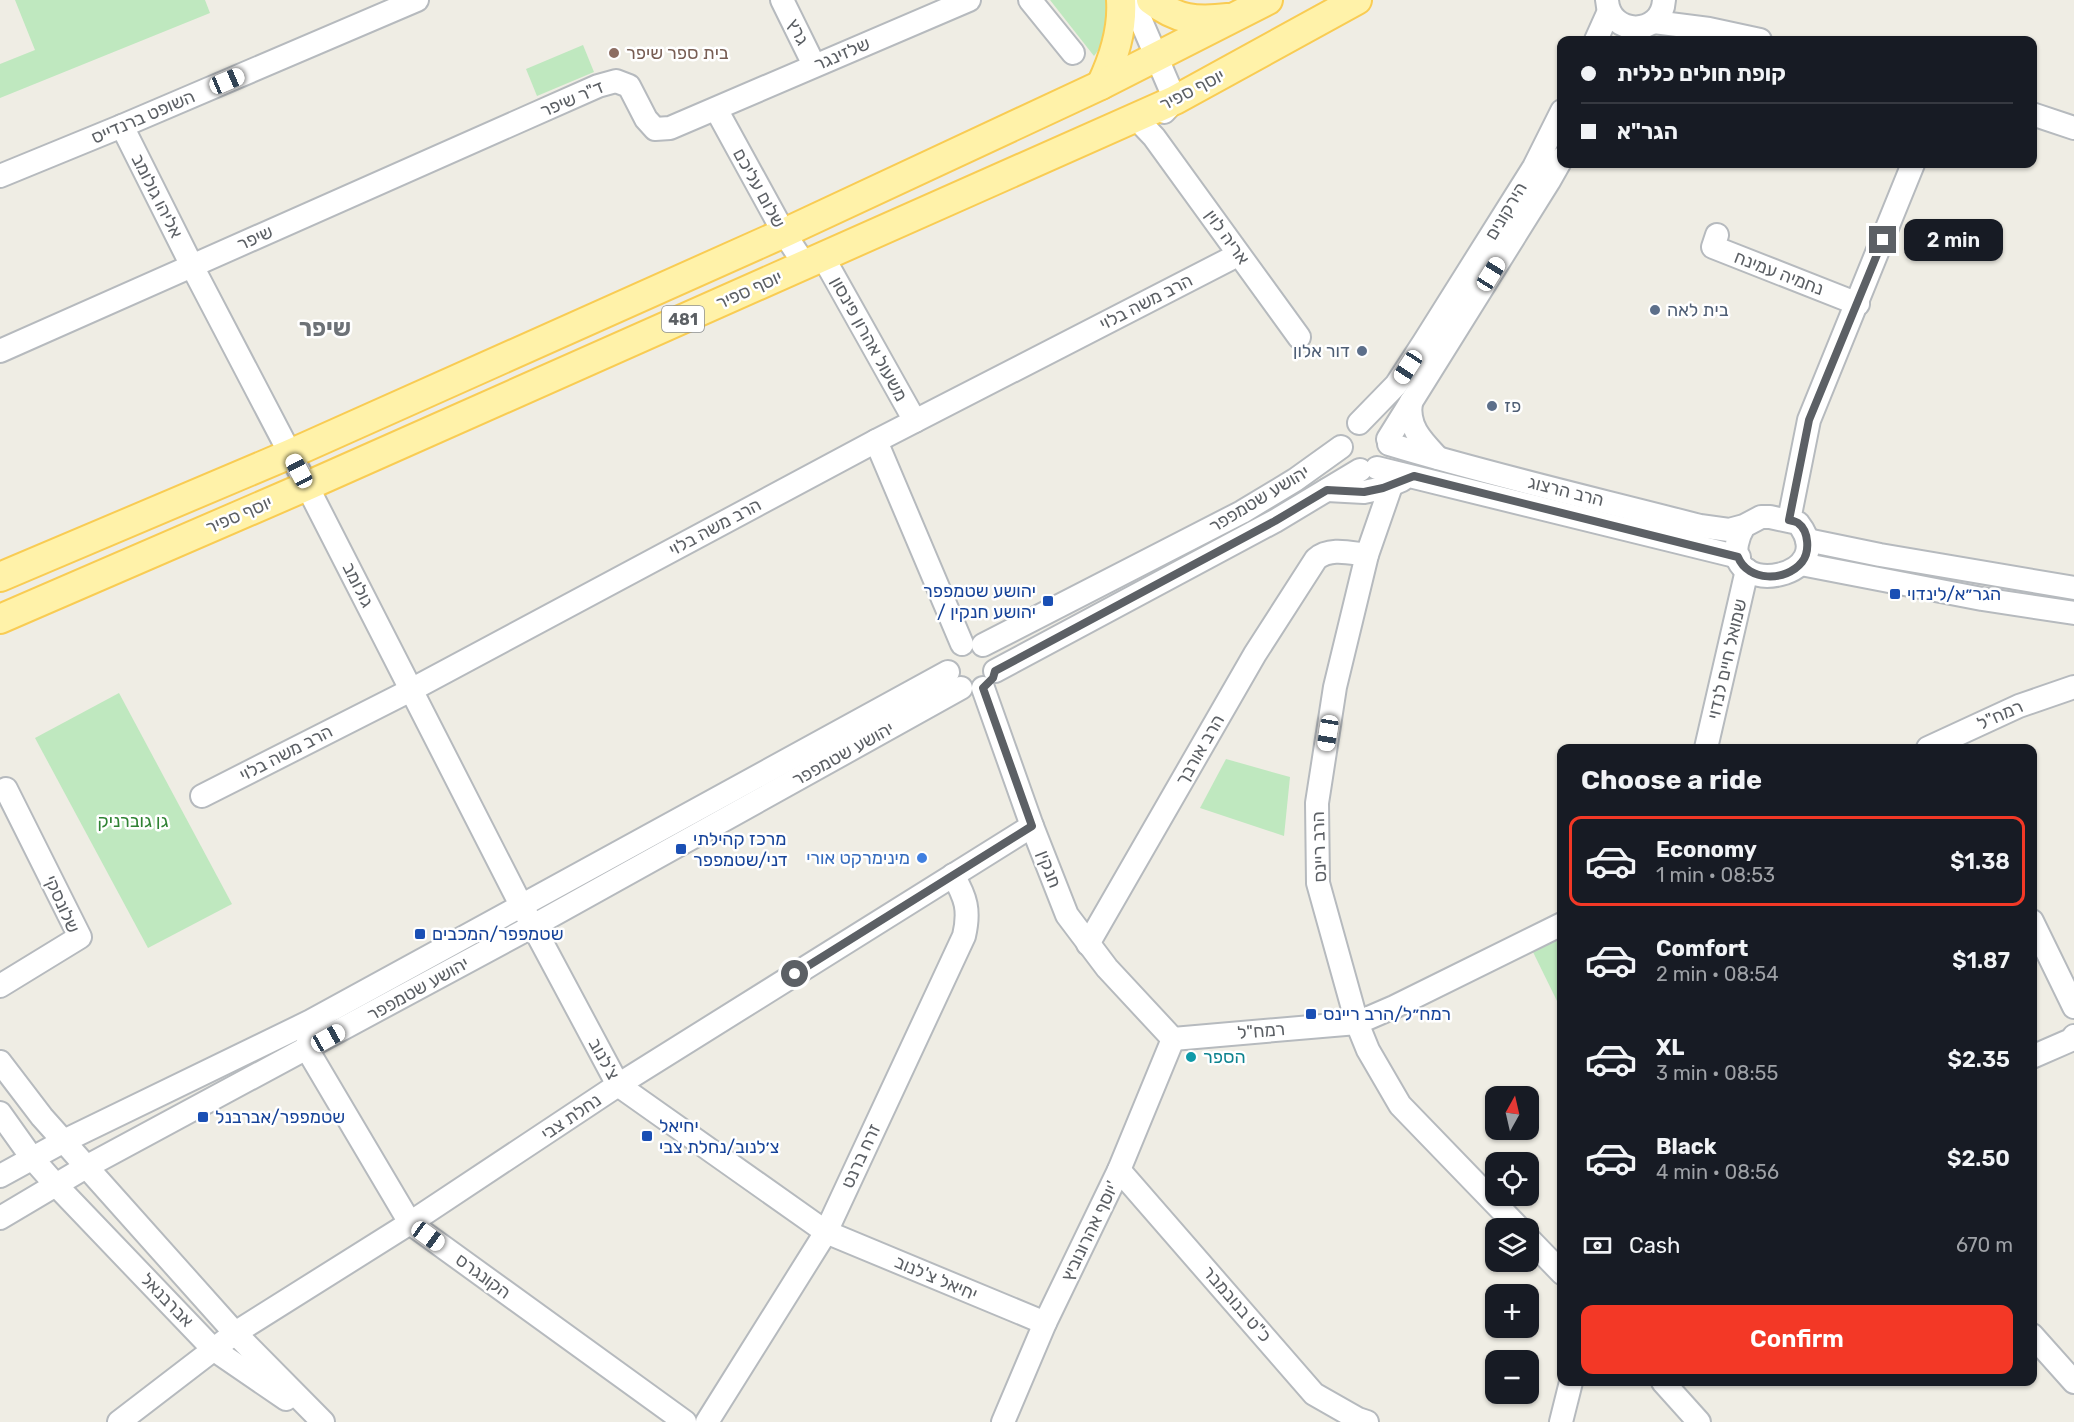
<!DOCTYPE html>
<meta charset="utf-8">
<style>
:root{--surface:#171b24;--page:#20242c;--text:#f1f3f6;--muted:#9ea1a6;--line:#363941;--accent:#f33826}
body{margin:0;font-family:Rubik,Heebo,sans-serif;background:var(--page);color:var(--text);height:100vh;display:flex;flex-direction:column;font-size:22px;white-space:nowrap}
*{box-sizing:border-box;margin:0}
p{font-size:20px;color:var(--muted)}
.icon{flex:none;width:33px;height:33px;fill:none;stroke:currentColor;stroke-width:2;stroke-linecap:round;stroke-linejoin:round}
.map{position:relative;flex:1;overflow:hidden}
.sheet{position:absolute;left:1557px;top:744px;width:480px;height:642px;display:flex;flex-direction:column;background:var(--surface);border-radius:12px;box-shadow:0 2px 4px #0004}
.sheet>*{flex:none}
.top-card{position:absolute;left:1557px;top:36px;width:480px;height:132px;border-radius:12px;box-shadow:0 2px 4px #0004;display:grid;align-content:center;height:132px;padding:0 24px;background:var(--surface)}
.needle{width:39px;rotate:8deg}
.fabs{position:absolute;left:1485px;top:1086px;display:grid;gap:12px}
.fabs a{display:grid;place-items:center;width:54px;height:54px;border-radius:12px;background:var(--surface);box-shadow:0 2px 4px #0004;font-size:30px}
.end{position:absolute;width:27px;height:27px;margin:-14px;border:8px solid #5c6065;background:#fff;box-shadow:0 0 0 3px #fff}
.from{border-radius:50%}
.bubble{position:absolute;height:42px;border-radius:12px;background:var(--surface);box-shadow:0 2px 4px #0004;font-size:20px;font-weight:600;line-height:42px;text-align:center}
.car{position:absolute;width:18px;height:36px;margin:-18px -9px;border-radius:8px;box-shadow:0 0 4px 2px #0007;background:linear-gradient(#fff 24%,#345 0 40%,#fff 0 76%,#345 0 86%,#fff 0)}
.top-card b{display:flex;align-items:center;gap:21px;height:57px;font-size:22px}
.top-card b+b{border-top:2px solid var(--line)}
.top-card i{width:15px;height:15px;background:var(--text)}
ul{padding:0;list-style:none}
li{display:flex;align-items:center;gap:18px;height:90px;margin:0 12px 9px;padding:0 12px;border:3px solid transparent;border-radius:12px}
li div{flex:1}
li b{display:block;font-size:22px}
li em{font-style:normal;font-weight:600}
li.selected{border-color:var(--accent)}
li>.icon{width:54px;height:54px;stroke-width:1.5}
h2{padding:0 24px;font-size:27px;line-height:72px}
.pay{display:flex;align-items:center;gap:15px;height:66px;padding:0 24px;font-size:22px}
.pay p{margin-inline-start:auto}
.cta{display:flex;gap:12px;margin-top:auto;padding:12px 24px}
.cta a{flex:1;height:69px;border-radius:12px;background:var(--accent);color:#fff;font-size:24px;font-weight:600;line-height:69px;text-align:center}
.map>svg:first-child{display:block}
.green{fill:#bfe8bf}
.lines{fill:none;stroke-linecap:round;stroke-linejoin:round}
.minor-casing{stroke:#b6babe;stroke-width:26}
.major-casing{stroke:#f9cc53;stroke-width:32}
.minor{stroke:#fff;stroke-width:22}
.major{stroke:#fff2a9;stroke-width:28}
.route{stroke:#5c6065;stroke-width:8}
.education-dot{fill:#8d6e63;stroke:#fff;stroke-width:2}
.service-dot{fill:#5c6f8a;stroke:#fff;stroke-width:2}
.transit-dot{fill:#1a4fb4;stroke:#fff;stroke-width:2}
.shop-dot{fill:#3f7fe0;stroke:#fff;stroke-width:2}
.culture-dot{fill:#0f9aa8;stroke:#fff;stroke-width:2}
.labels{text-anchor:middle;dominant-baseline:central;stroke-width:5;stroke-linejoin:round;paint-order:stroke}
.shield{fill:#fff;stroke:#8d9093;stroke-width:1.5}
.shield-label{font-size:16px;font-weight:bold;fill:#5c6065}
.street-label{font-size:18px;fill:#5c6065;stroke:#fff}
.education-label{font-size:18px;fill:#785e54;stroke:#fff;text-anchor:start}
.service-label{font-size:18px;fill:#4e5e75;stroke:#fff;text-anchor:start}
.transit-label{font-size:18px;fill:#164399;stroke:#fff;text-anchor:start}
.park-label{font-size:18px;fill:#2f8233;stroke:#fff}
.shop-label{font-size:18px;fill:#366cbe;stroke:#fff;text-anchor:end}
.culture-label{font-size:18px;fill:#0d838f;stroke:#fff;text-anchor:start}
.district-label{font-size:24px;font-weight:bold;fill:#6d7277;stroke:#fff}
</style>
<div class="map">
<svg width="2074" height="1422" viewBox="0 0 2074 1422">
<rect width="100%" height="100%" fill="#efede4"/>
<g class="green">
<path d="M 15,0 L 205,0 L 210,13 L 0,98 L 0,64 L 35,50 Z"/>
<path d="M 1050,0 L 1115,0 L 1109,36 L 1094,56 Z"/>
<path d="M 583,45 L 594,72 L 537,96 L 526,69 Z"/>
<path d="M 119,693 L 232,904 L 148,948 L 35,738 Z"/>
<path d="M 1226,759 L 1290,777 L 1284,836 L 1200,808 Z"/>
<path d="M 1561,938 L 1561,998 L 1557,1001 L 1533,952 Z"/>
</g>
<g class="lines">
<defs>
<g id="minor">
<path d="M 782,0 L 814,65"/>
<path d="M 1030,0 L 1073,53"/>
<path d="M 1132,0 L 1175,100 L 1164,112"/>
<path d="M 1607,0 C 1609,36 1662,37 1664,0"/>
<path d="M 1654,22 L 1709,29 L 1760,40"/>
<path d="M 1596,40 L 1609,11"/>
<path d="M 716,109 L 784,233 L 805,265"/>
<path d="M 2032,114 L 2074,128"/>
<path d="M 1135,117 L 1154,137 L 1299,337"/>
<path d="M 122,126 L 192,266 L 307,486 L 521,905 L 533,926 L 618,1085 L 826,1232 L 1045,1323"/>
<path d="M 0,176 L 122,126 L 417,0"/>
<path d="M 1717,235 L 1713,247 L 1858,304"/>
<path d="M 823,257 L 915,421"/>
<path d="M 0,351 L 598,86 L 616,81 L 629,86 L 646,119 L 655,129 L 670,128 L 969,0"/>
<path d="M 1411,402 C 1407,427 1422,441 1438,458"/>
<path d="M 1359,423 L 1396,385 L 1424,342 L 1534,167 L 1562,111"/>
<path d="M 1388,439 L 1549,181 L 1562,158"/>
<path d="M 876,441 L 962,644"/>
<path d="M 1389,444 C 1491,475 1596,499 1700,526 L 1729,530 L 1744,526 L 1761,517 L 1770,517 L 1798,523 C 1841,578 1727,598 1737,544 C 1738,538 1741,531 1744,526"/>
<path d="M 1377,468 L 1739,557"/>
<path d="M 1392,483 L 1367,555 L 1335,687 L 1317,803 L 1318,883 L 1357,1023 L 1368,1050 L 1400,1105 L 1519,1228"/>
<path d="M 1327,490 L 1364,492 L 1383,488 L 1402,480"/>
<path d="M 1789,520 L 1809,420 L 1913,164"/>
<path d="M 1807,540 L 1880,555 L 2074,588"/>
<path d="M 1801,564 L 1982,599 L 2074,613"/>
<path d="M 983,645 L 1242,512 L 1295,480 L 1341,447"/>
<path d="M 995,671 L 1275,521 L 1360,470"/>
<path d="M 983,688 L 1032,826 L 1067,915 L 1107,968 L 1173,1039 L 1357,1023 L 1394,1007 L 1562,924"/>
<path d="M 1706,748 L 1747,570"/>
<path d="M 1928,748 L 2019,706 L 2074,687"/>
<path d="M 202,796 L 411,690 L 876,441 L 1230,259"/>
<path d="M 2032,921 L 2074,1007"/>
<path d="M 1088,944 L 1255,654 L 1316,559 C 1330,547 1350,553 1367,555"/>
<path d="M 0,986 L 80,937 L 6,789"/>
<path d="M 309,1034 L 307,1049 L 410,1223 L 685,1422"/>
<path d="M 2032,1057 L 2071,1040 L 2074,1036"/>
<path d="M 0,1062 L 42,1117 L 235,1333 L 323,1422"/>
<path d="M 0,1113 L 32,1158 L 55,1184 L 213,1349 L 286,1399"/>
<path d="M 1119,1170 L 1314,1394 L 1358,1419 L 1367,1422"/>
<path d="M 0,1176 L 64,1141 L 311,1021 L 948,672"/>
<path d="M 0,1218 L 86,1167 L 533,926 L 961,688"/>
<path d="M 1528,1238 L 1562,1273"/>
<path d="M 2032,1335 L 2074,1382"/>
<path d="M 1663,1382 L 1699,1422"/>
<path d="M 119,1422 L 235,1333 L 410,1223 L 618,1085 L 1032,826"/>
<path d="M 707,1422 L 826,1232 L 964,936 C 970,910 966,898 953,875"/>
<path d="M 1003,1422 L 1045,1323 L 1119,1170 L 1173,1039"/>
<path d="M 1561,1422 L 1571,1382"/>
</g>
<g id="major">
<path d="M 1151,0 C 1177,20 1196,22 1228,18"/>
<path d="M 1101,85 C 1114,58 1123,30 1121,0"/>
<path d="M 0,577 L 290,454 L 784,233 L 1101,85 L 1268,0"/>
<path d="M 0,619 L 307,486 L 1175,100 L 1357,0"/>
</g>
</defs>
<use href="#minor" class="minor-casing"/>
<use href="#major" class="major-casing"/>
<use href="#minor" class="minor"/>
<use href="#major" class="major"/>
</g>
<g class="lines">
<path class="route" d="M 795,974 L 1032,826 L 983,688 L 993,678 L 995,671 L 1275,521 L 1327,490 L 1364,492 L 1383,488 L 1414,476 L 1738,557 C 1748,582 1786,582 1802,562 C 1810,552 1809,531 1798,523 C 1797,522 1789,520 1789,520 L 1809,420 L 1883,240"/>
</g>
<circle class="education-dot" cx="614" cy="53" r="6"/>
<g class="service-dot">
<circle cx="1655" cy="310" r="6"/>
<circle cx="1362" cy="351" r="6"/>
<circle cx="1492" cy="406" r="6"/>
</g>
<g class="transit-dot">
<rect x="1889" y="588" width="12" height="12" rx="3"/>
<rect x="1042" y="595" width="12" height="12" rx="3"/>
<rect x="675" y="843" width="12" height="12" rx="3"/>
<rect x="414" y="928" width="12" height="12" rx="3"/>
<rect x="1305" y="1008" width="12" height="12" rx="3"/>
<rect x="197" y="1111" width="12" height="12" rx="3"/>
<rect x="641" y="1130" width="12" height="12" rx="3"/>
</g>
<circle class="shop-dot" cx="922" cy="858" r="6"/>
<circle class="culture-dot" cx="1191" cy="1057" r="6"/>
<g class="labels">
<rect class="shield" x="662" y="306" width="42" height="26" rx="4.5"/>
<g class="shield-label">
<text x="683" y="319">481</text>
</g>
<g class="street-label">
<text transform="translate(798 32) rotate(63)">גרץ</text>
<text transform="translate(842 54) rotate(-23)">שלזינגר</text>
<text transform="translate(1192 90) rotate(-27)">יוסף ספיר</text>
<text transform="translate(572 99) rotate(-23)">ד"ר שיפר</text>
<text transform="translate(143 117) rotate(-23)">השופט ברנדייס</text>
<text transform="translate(759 188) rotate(61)">שלום עליכם</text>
<text transform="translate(157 196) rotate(63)">אליהו גולומב</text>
<text transform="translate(1506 211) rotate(-59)">הירקונים</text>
<text transform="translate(1227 237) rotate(54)">אריה לוין</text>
<text transform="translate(255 238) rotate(-24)">שיפר</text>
<text transform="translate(1779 273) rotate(21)">נחמיה עמינח</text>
<text transform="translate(749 290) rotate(-24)">יוסף ספיר</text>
<text transform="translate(1146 302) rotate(-27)">הרב משה בלוי</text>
<text transform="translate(869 339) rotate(61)">משעול אהרון פינסון</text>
<text transform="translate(1566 491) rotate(14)">הרב הרצוג</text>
<text transform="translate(1259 499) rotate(-31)">יהושע שטמפפר</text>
<text transform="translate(239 515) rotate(-23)">יוסף ספיר</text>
<text transform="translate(715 527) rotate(-28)">הרב משה בלוי</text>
<text transform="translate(358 585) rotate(63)">גולומב</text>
<text transform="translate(1727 659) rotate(-77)">שמואל חיים לנדוי</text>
<text transform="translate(2000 715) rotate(-24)">רמח"ל</text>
<text transform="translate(1200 750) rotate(-60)">הרב אורבך</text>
<text transform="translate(286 753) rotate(-27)">הרב משה בלוי</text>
<text transform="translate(843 754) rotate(-29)">יהושע שטמפפר</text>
<text transform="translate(1319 847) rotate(-92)">הרב ריינס</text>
<text transform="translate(1049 869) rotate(69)">חנקין</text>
<text transform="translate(62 904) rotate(66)">שלונסקי</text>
<text transform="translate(418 989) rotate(-29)">יהושע שטמפפר</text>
<text transform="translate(1261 1031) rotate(-5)">רמח"ל</text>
<text transform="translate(604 1059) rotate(61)">צ'לנוב</text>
<text transform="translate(571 1117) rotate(-34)">נחלת צבי</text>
<text transform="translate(861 1156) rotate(-65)">זרח ברנט</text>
<text transform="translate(1090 1231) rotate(-64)">יוסף אהרונוביץ'</text>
<text transform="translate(483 1276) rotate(36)">הקונגרס</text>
<text transform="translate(936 1278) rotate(23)">יחיאל צ'לנוב</text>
<text transform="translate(167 1300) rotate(46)">אברבנאל</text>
<text transform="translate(1237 1304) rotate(49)">כ"ט בנובמבר</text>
</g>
<g class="education-label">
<text x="626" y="53">בית ספר שיפר</text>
</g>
<g class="service-label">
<text x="1667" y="310">בית לאה</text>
<text x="1350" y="351" text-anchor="end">דור אלון</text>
<text x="1504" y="406">פז</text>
</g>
<g class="transit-label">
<text x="1036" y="591" text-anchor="end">יהושע שטמפפר<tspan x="1036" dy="21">/ יהושע חנקין</tspan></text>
<text x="1907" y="594">הגר״א/לינדוי</text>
<text x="693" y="839">מרכז קהילתי<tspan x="693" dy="21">דני/שטמפפר</tspan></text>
<text x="432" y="934">שטמפפר/המכבים</text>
<text x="1323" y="1014">רמח״ל/הרב ריינס</text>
<text x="215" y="1117">שטמפפר/אברבנל</text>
<text x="659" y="1126">יחיאל<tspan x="659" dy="21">צ׳לנוב/נחלת צבי</tspan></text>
</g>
<g class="park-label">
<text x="133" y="821">גן גוברניק</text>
</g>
<g class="shop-label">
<text x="910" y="858">מינימרקט אורי</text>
</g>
<g class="culture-label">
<text x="1203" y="1057">הספר</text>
</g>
<g class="district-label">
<text x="325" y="328">שיפר</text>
</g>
</g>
</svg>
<div class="fabs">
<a><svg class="needle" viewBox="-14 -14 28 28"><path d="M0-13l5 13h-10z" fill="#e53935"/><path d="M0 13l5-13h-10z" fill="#9ea1a6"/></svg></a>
<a><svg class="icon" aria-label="locate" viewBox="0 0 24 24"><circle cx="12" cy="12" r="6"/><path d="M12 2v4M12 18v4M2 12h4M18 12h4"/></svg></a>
<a><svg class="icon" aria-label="layers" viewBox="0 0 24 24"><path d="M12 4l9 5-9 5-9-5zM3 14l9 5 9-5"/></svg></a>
<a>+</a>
<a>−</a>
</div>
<i class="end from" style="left:795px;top:974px"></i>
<i class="end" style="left:1883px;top:240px"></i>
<div class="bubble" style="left:1904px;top:219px;width:99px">2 min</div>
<i class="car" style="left:227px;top:81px;rotate:67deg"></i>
<i class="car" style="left:1491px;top:274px;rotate:32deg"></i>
<i class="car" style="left:1408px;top:367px;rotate:213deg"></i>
<i class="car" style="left:299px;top:471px;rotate:332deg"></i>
<i class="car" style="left:1328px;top:733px;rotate:189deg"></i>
<i class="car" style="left:328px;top:1038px;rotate:61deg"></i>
<i class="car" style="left:428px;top:1236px;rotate:126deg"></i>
<div class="top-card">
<b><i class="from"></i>קופת חולים כללית</b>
<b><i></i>הגר&quot;א</b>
</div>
<section class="sheet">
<h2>Choose a ride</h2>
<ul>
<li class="selected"><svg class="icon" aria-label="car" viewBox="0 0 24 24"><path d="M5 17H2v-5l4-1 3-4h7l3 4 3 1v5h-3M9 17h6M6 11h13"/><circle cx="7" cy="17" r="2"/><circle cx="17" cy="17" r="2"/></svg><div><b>Economy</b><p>1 min · 08:53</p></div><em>$1.38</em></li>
<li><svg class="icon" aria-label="car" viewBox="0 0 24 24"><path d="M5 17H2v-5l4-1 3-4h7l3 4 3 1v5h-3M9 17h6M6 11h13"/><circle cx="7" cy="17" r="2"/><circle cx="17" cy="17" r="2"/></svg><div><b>Comfort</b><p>2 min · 08:54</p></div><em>$1.87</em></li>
<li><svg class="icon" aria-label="car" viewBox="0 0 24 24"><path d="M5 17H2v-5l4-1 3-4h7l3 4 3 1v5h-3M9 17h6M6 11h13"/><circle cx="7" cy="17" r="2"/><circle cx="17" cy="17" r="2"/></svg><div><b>XL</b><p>3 min · 08:55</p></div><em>$2.35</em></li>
<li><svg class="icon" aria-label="car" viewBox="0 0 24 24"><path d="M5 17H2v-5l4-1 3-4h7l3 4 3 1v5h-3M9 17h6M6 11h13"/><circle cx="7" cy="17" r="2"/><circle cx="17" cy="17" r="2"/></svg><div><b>Black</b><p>4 min · 08:56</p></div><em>$2.50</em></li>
</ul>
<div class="pay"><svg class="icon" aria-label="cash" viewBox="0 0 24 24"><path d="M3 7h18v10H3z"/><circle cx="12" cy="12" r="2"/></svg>Cash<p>670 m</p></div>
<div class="cta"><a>Confirm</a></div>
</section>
</div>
